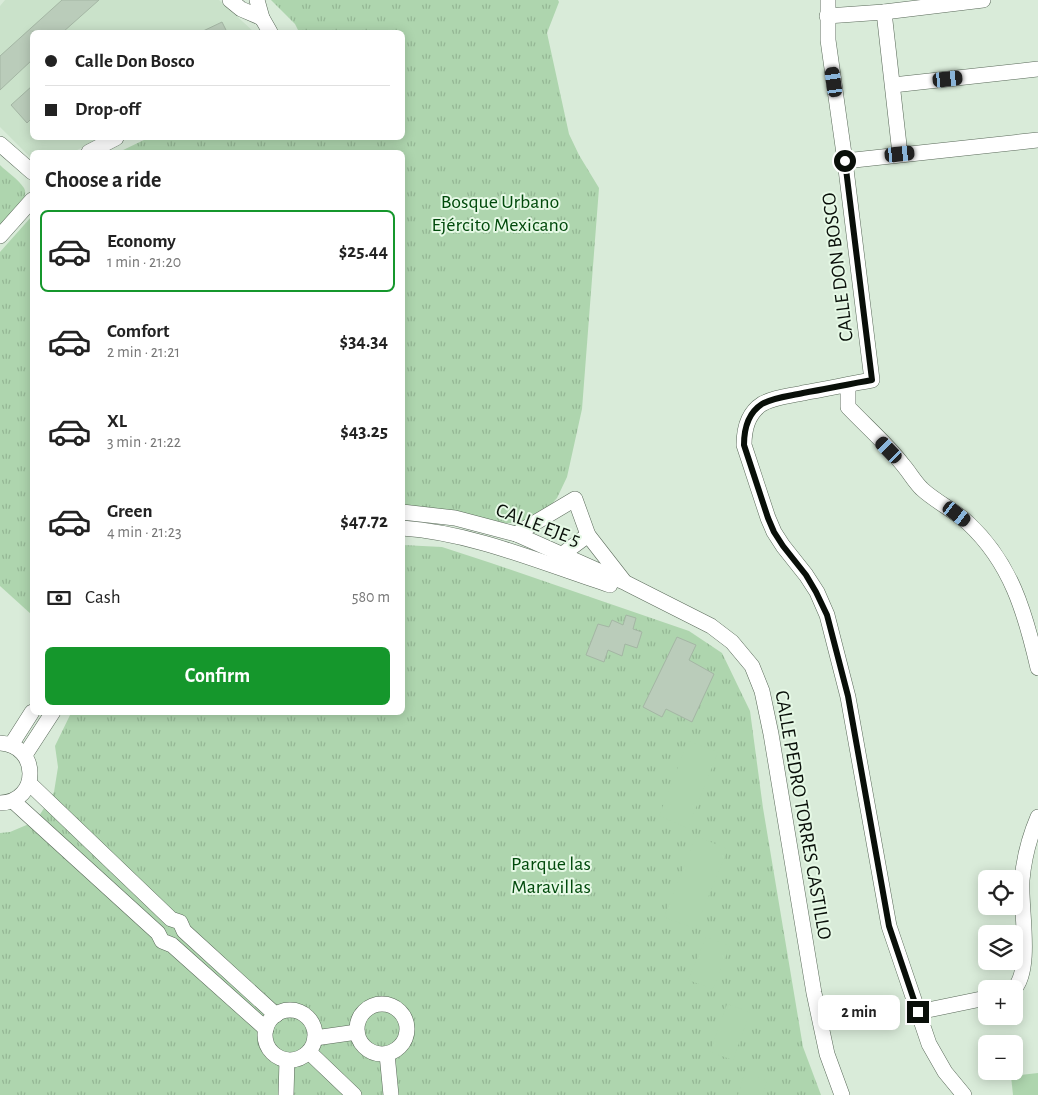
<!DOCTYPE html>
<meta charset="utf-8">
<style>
:root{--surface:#fff;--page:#f2f2f2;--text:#222;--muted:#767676;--line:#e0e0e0;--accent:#15972c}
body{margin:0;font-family:"Alegreya Sans",sans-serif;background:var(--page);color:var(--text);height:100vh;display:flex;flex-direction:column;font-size:19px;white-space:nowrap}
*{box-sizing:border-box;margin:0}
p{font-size:16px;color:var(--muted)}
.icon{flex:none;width:28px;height:28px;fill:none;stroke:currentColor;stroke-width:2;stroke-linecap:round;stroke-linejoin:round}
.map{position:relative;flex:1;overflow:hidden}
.panel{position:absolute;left:30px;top:150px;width:375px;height:565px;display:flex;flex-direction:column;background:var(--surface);border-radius:8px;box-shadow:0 2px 12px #0003}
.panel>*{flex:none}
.banner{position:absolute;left:30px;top:30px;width:375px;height:110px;border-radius:8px;box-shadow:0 2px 12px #0003;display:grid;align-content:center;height:110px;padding:0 15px;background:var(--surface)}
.controls{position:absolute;left:978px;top:870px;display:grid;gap:10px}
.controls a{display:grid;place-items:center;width:45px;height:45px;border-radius:8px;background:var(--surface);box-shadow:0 2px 12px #0003;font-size:25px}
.end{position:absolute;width:22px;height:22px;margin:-11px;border:6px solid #090f09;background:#fff;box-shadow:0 0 0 2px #fff}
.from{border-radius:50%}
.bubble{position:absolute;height:35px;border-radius:8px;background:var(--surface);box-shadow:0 2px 12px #0003;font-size:16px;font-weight:700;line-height:35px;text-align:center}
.car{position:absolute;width:15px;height:30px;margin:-15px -8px;border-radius:6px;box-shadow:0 0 4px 1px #0007;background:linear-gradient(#222 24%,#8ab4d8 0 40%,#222 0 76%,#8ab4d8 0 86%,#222 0)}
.banner b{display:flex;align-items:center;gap:18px;height:48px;font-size:19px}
.banner b+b{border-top:1px solid var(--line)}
.banner i{width:12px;height:12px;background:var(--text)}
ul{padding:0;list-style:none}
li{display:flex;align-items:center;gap:15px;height:82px;margin:0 10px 8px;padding:0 5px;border:2px solid transparent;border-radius:8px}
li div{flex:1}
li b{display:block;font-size:19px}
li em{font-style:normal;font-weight:700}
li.current{border-color:var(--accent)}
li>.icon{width:45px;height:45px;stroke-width:1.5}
h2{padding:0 15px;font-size:22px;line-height:60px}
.pay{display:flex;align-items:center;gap:12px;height:55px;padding:0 15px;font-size:19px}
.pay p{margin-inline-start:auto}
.primary-button{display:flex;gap:10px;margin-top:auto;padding:10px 15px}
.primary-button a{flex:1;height:58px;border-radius:8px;background:var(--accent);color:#fff;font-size:20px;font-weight:700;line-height:58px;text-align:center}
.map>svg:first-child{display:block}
.built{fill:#cae2ca}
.park{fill:url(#park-tufts)}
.garden{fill:#aed5ae}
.building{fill:#baccba;stroke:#a4b6a4}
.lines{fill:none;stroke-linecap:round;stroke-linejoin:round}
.minor-casing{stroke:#596959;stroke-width:16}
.minor{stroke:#fff;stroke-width:15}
.route{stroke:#090f09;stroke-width:6}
.labels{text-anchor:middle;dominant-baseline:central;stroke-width:4;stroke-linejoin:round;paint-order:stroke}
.park-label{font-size:20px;fill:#00490b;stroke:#e6f9e6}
.street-label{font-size:20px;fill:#090f09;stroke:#e6f9e6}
</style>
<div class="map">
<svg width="1038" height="1095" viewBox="0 0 1038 1095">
<defs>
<pattern id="park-tufts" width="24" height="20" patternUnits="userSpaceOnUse" patternTransform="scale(1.25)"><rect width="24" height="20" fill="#aed5ae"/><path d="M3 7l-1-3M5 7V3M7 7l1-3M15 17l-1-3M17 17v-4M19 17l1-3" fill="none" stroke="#94b694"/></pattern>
</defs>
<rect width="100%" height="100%" fill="#d9ebd9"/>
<path class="built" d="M 5,0 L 219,0 L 254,32 L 32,32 L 32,138 L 102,138 L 73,152 L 32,152 L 32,159 L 0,127 L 0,6 Z"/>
<g class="park">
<path d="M 271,0 L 558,0 L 559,2 L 547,33 L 569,134 L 579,155 L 599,188 L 582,409 L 567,477 L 557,498 L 549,507 L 529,520 L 518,523 L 505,523 L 403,506 L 402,152 L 119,152 L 148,138 L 402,138 L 402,32 L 299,32 L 295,24 Z"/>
<path d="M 0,165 C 7,172 18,179 24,188 C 31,199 7,219 0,227 Z"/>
<path d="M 32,216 L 32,615 L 0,586 L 0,252 Z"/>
<path d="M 403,545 L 442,547 L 491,563 L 689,631 L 722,653 L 750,711 L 763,808 L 803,1047 L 821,1095 L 0,1095 L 0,833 L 10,832 L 36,821 L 54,792 L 58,767 L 55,746 L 71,713 L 402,712 Z"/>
</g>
<g class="garden">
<path d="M 688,741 L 718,752 L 688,828 L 659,816 Z"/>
<path d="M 696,836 L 728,849 L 695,929 L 664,917 Z"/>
<path d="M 706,937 L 730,946 L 713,989 L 688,980 Z"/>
<path d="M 727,1004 L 750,1012 L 733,1060 L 710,1052 Z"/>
<path d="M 745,1072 L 767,1080 L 762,1095 L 738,1095 Z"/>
<path d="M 1038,1073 L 1038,1095 L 1013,1095 L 1011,1076 Z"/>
</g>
<g class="building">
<path d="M 62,0 L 99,0 L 63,32 L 32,32 L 32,60 L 0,90 L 0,56 Z"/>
<path d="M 222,22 L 227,32 L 201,32 Z"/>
<path d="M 32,86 L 32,118 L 27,123 L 11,105 Z"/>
<path d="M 626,615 L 636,618 L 633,629 L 642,632 L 637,648 L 625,644 L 622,656 L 608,650 L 604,662 L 586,655 L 598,624 L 609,627 L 612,620 L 623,625 Z"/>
<path d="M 677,637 L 696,645 L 689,660 L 714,674 L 692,722 L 666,709 L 662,717 L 643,707 Z"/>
</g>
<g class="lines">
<defs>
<g id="minor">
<path d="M 230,0 L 241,9 L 262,18"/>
<path d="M 257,0 L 262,18 L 270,32"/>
<path d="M 828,0 L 828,40 L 845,161 L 872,380 C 849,384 826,389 803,393 C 790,396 774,397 762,404 C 748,413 744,430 744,445 L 768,518 L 774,532 L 783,546 L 806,575 L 817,592 L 827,615 L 848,697 L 889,926 L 929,1044 L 945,1072 L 964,1095"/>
<path d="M 884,12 L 900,154"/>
<path d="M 827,16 L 884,12 L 983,0"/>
<path d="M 893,85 L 1038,69"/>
<path d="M 0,144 L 32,172"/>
<path d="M 89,152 L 116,138"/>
<path d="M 845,161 L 1038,140"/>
<path d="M 0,236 L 32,200"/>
<path d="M 848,385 L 848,407 C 866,426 887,444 903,465 C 910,473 914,481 922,489 C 936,502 954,510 968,523 C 1011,563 1025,612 1038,668"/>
<path d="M 402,512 L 455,518 L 516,534 L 626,583 L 711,626 L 732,642 L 752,666 L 762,691 L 771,734 L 814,993 L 827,1054 L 842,1095"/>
<path d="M 402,528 C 474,533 542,563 610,585"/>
<path d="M 516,534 L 575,499 L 588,535 L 623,580"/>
<path d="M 556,559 L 588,535"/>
<path d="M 0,743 C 40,745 40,802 0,803"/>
<path d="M 11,745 L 32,712"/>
<path d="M 25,755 L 53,712"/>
<path d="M 29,783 L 171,919 L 180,922 L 184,931 L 276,1015"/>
<path d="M 13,801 L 158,933 L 162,941 L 172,945 L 266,1029"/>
<path d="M 1014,989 C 1033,969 1020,907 1022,880 C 1024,857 1029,838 1038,817"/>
<circle cx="382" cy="1029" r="25"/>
<circle cx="290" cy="1035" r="25"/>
<path d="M 918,1012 L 986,998"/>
<path d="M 315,1038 L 357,1032"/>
<path d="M 309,1052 L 354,1095"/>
<path d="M 387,1054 L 391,1095"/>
<path d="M 286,1095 L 287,1060"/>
</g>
</defs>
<use href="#minor" class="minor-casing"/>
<use href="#minor" class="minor"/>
</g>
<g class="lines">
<path class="route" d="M 845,161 L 872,380 C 849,384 826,389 803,393 C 790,396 774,397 762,404 C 748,413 744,430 744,445 L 768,518 L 774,532 L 783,546 L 806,575 L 816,592 L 827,615 L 848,696 L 889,926 L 918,1012"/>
</g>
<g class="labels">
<g class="park-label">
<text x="500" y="202">Bosque Urbano<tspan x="500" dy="23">Ejército Mexicano</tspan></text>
<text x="551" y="864">Parque las<tspan x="551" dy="23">Maravillas</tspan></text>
</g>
<g class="street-label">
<text transform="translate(838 267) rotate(-97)">CALLE DON BOSCO</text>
<text transform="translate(538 525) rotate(21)">CALLE EJE 5</text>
<text transform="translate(803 815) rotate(80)">CALLE PEDRO TORRES CASTILLO</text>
</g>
</g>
</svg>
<div class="controls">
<a><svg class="icon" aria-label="locate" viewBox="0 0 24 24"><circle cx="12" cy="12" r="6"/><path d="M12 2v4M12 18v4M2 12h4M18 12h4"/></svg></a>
<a><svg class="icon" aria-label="layers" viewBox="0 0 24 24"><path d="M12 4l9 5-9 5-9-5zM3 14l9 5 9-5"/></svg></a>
<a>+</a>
<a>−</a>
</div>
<i class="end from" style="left:845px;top:161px"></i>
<i class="end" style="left:918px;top:1012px"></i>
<div class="bubble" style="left:818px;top:995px;width:82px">2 min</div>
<i class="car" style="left:948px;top:79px;rotate:84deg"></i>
<i class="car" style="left:834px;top:82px;rotate:352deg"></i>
<i class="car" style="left:900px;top:154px;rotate:84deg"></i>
<i class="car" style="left:889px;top:450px;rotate:316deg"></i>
<i class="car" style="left:957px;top:514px;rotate:128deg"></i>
<div class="banner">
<b><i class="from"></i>Calle Don Bosco</b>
<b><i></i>Drop-off</b>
</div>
<section class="panel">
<h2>Choose a ride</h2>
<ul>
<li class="current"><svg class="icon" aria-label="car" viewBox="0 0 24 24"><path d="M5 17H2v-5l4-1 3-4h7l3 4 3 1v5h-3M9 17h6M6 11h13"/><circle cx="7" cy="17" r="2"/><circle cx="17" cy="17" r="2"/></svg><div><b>Economy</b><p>1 min · 21:20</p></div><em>$25.44</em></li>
<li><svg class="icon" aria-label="car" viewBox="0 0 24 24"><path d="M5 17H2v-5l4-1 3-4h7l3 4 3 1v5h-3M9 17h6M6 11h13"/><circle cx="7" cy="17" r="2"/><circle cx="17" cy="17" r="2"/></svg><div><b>Comfort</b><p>2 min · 21:21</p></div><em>$34.34</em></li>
<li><svg class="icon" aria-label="car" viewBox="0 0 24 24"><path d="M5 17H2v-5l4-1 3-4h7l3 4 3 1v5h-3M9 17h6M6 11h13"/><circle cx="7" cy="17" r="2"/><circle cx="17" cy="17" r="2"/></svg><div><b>XL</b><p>3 min · 21:22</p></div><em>$43.25</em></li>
<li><svg class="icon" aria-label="car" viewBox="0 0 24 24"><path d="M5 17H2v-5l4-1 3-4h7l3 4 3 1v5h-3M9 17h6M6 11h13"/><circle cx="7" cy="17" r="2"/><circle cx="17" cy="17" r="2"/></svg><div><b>Green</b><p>4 min · 21:23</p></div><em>$47.72</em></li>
</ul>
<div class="pay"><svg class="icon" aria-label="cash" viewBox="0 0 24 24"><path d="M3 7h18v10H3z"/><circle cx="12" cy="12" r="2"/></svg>Cash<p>580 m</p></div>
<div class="primary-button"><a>Confirm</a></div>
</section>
</div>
